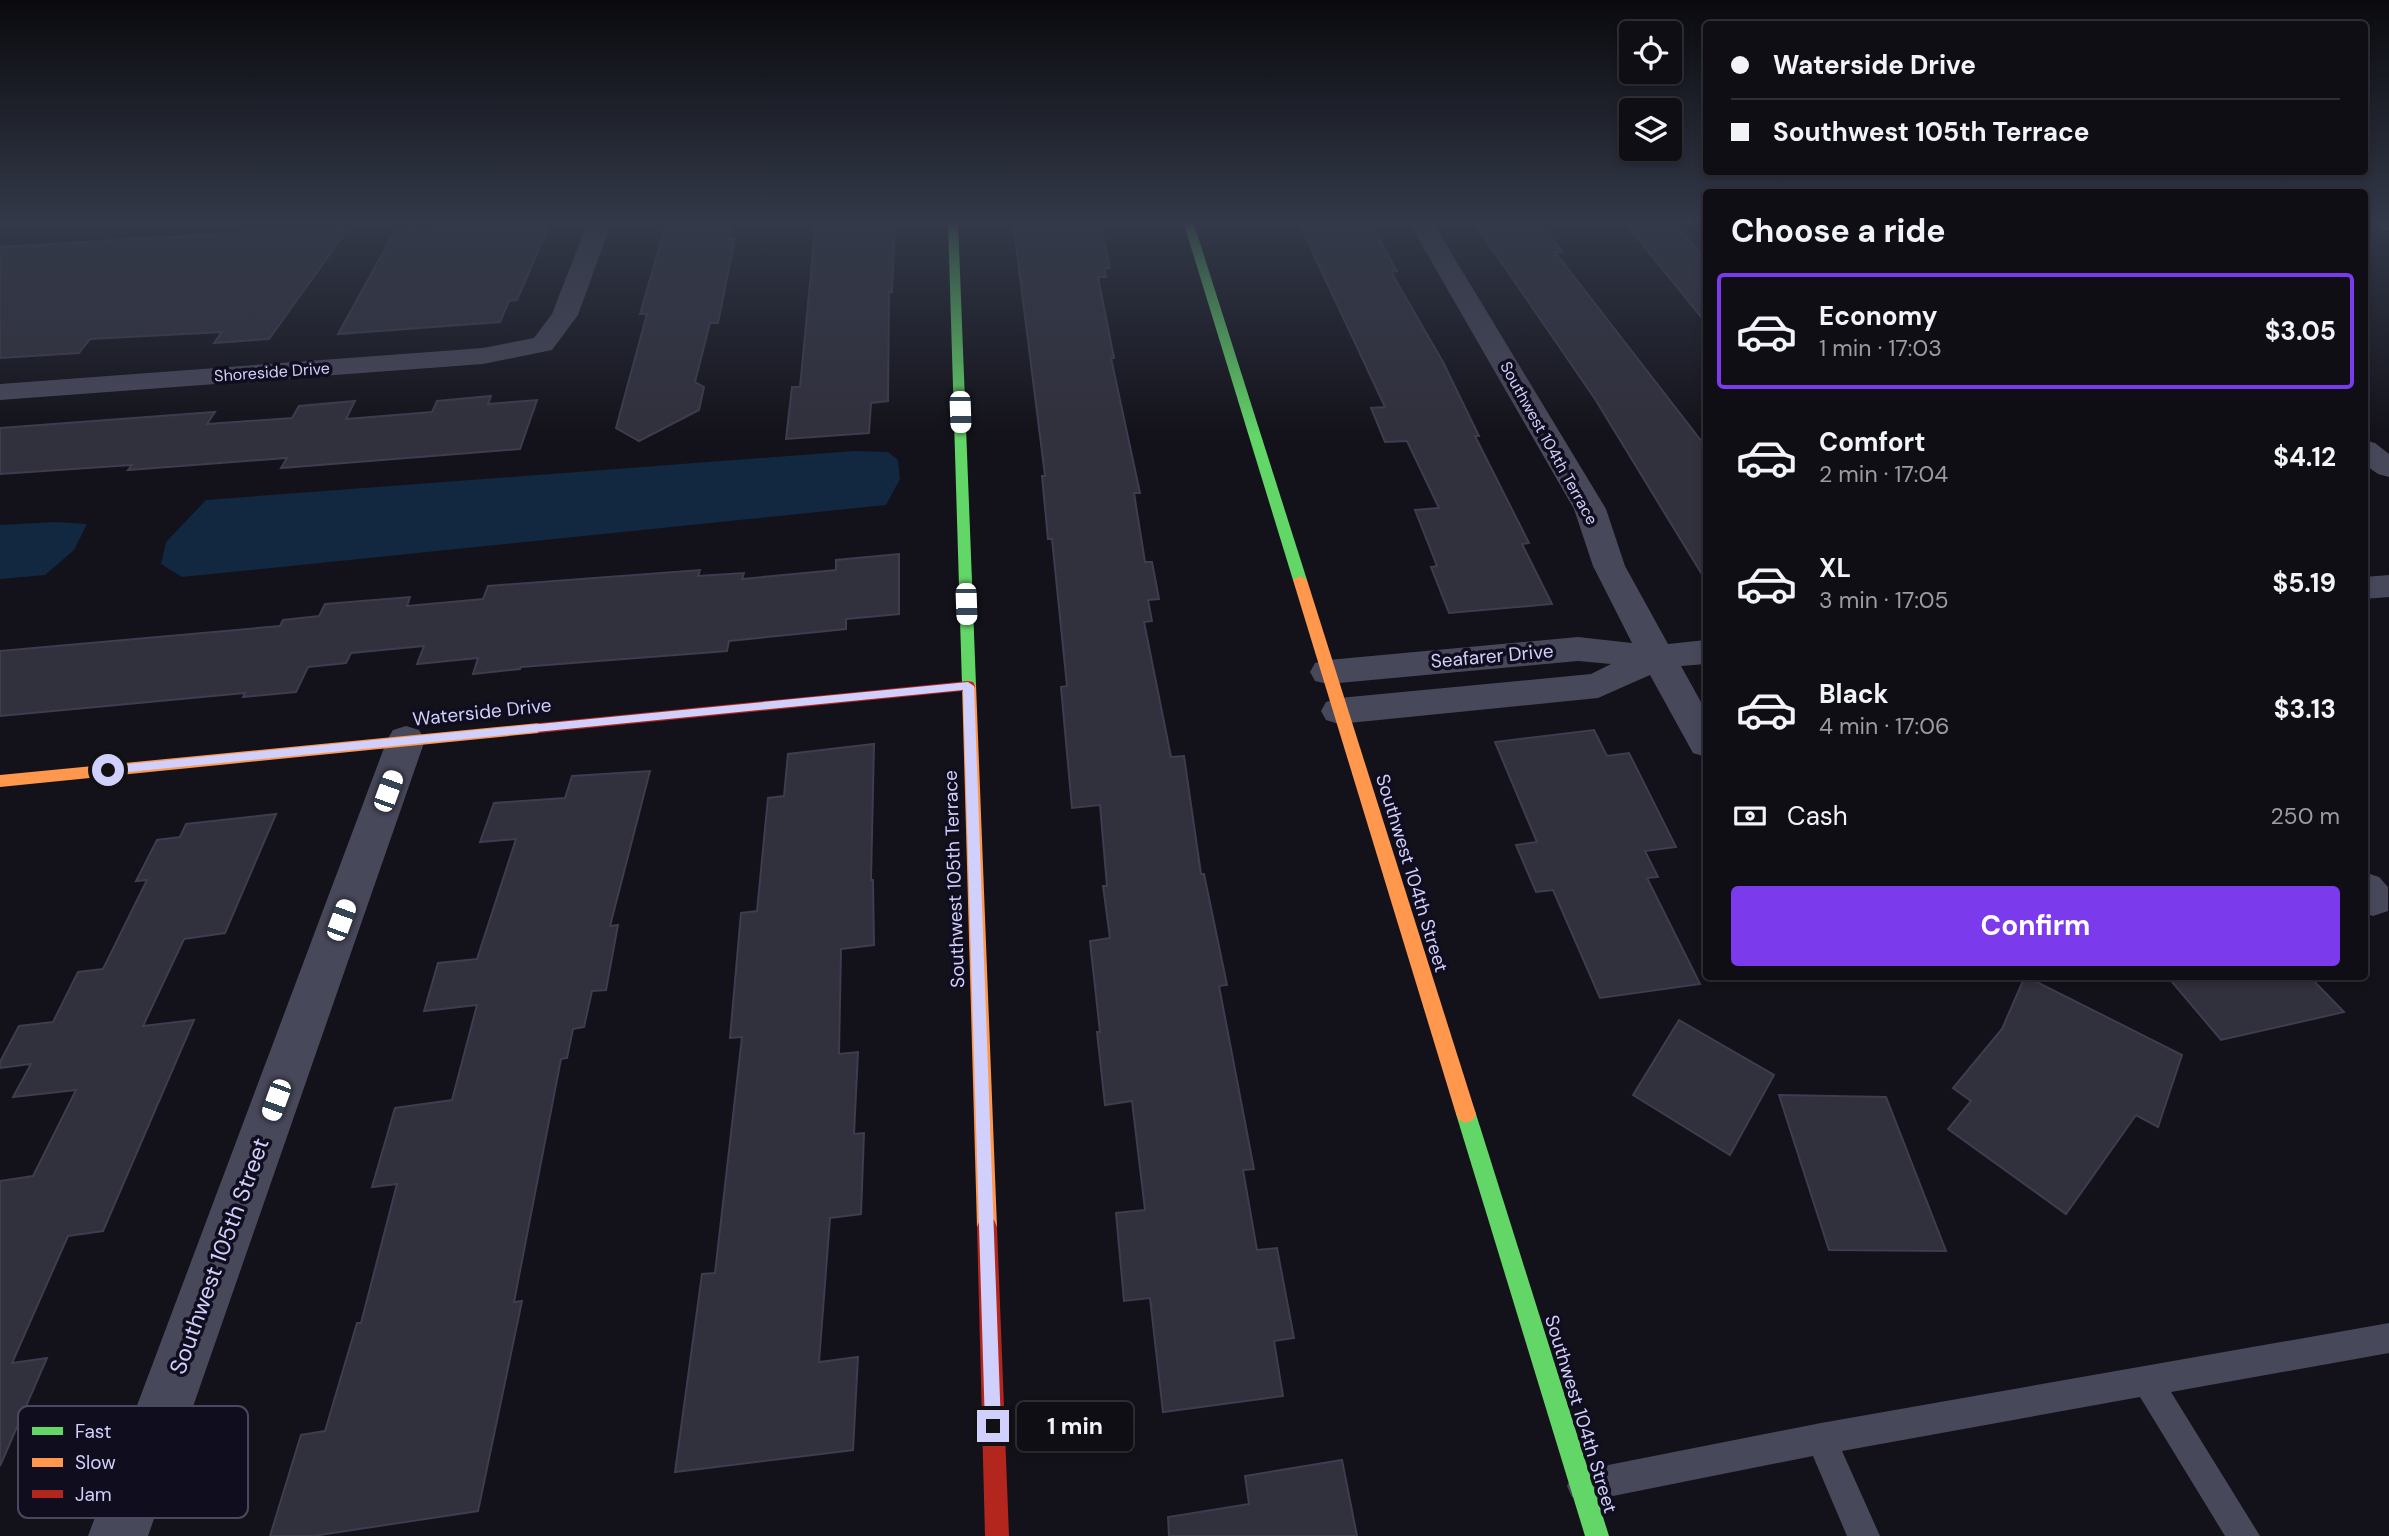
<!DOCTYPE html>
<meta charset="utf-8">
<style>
:root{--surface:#0e0e14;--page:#1c1c22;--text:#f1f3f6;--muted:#9b9ca0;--line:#2e2e34;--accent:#7c3aed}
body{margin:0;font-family:"DM Sans",sans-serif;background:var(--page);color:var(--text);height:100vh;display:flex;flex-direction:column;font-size:26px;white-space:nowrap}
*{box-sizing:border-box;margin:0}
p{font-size:23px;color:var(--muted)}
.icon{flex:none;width:38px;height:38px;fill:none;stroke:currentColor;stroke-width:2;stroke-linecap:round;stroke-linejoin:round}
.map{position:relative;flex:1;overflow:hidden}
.sheet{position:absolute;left:1703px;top:189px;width:665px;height:791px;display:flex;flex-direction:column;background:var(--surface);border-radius:7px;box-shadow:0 4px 10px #0003,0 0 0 2px var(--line)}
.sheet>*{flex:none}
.banner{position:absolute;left:1703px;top:21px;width:665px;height:154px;border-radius:7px;box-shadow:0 4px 10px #0003,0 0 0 2px var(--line);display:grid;align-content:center;height:154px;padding:0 28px;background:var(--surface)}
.buttons{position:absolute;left:1619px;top:21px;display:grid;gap:14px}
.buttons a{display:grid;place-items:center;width:63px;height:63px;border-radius:7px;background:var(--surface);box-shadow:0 4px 10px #0003,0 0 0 2px var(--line);font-size:35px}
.end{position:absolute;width:32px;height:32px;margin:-16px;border:9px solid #d1cffb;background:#111;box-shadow:0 0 0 4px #111}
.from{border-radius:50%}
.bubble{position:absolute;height:49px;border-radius:7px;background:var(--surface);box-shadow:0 4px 10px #0003,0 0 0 2px var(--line);font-size:23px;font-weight:700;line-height:49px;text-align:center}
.car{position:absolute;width:21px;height:42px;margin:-21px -10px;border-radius:9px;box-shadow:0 0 5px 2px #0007;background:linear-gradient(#fff 24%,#345 0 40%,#fff 0 76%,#345 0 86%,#fff 0)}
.banner b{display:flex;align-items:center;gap:24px;height:66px;font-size:26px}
.banner b+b{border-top:2px solid var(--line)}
.banner i{width:18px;height:18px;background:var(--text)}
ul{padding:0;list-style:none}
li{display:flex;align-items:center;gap:21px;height:116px;margin:0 14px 10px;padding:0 14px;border:4px solid transparent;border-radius:7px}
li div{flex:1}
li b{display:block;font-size:26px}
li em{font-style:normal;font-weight:700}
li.selected{border-color:var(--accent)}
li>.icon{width:63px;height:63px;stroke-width:1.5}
h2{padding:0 28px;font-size:32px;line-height:84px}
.pay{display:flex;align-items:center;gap:18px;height:77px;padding:0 28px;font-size:26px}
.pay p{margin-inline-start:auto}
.button{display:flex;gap:14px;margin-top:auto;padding:14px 28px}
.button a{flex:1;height:80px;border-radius:7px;background:var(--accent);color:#fff;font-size:28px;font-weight:700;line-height:80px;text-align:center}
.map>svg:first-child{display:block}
.water{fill:#122740}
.building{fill:#31303d;stroke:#3e3c4e;stroke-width:2}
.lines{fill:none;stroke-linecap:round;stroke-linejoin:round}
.lane{fill:#48485b;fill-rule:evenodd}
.street{fill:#48485b;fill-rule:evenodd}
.fast{fill:#63d668;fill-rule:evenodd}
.slow{fill:#ff974d;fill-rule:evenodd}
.jam{fill:#b3261e;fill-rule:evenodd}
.route{fill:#d1cffb}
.labels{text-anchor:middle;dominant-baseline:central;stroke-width:7;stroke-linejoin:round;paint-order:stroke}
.far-street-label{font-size:16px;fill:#d1cffb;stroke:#100e1e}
.street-label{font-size:19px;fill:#d1cffb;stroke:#100e1e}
.near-street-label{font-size:23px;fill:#d1cffb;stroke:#100e1e}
.key{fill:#100e1e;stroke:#4a4860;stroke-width:2}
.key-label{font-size:19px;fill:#d1cffb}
</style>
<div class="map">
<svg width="2389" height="1536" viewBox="0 0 2389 1536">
<rect width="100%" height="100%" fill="#13121a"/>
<g class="water">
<path d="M 854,451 L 888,452 L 898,460 L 900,479 L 886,505 L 182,577 L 161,564 L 166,542 L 206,500 Z"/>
<path d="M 55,522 L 87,524 L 74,550 L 45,575 L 0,579 L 0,525 Z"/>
</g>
<g class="building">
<path d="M 546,221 L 543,228 L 548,228 L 517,300 L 509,301 L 500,322 L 338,334 L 396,229 Z"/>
<path d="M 667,221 L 722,221 L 721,225 L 733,224 L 730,239 L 735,238 L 718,323 L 710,323 L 695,382 L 704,387 L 699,410 L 639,441 L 616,428 L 647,314 L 640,314 Z"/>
<path d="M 816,221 L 895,221 L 892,292 L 889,292 L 888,401 L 871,403 L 869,433 L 786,439 L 792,387 L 800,387 Z"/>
<path d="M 1013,221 L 1100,221 L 1110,268 L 1104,269 L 1106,277 L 1098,277 L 1114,358 L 1111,358 L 1140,493 L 1134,493 L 1145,562 L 1152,562 L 1159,599 L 1148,600 L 1152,621 L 1144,622 L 1171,757 L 1184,756 L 1201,874 L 1204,874 L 1227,985 L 1219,986 L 1254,1169 L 1243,1170 L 1257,1250 L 1277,1248 L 1294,1338 L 1274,1341 L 1283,1396 L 1163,1412 L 1150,1298 L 1124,1301 L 1116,1213 L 1145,1210 L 1132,1101 L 1105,1105 L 1097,1032 L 1100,1032 L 1090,941 L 1110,938 L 1103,886 L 1107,886 L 1100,805 L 1072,808 L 1061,687 L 1067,686 L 1052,539 L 1048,539 L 1042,476 L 1045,476 Z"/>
<path d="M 1298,221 L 1369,221 L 1397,271 L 1391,272 L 1443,362 L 1479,436 L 1475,436 L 1529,543 L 1522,544 L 1552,604 L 1449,613 L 1431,567 L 1437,566 L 1415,510 L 1439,508 L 1407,441 L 1385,442 L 1371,408 L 1385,407 Z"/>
<path d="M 1473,221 L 1539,221 L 1562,252 L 1555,252 L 1706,447 L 1706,581 L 1595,399 Z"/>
<path d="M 1671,221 L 1706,258 L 1706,323 L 1626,224 Z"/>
<path d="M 350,226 L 269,339 L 214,343 L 222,332 L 90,339 L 79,353 L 0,358 L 0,247 Z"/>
<path d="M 491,396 L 488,404 L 537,400 L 520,449 L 281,468 L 287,458 L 128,470 L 132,465 L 0,474 L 0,428 L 215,412 L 207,424 L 292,418 L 299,406 L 355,401 L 346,419 L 432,412 L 437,401 Z"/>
<path d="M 899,554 L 899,614 L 846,619 L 846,629 L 729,641 L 727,651 L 521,667 L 520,669 L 473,674 L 478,658 L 417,664 L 424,646 L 351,653 L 346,663 L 308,667 L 296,692 L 243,697 L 245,693 L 0,716 L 0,651 L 280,626 L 283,620 L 319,616 L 325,604 L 410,597 L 407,606 L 483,599 L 488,586 L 700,570 L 698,576 L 744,573 L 742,579 L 836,570 L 836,560 Z"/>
<path d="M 1594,730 L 1607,756 L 1629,753 L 1676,847 L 1645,851 L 1658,877 L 1647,878 L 1700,984 L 1600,998 L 1553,890 L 1536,892 L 1516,845 L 1537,842 L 1495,742 Z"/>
<path d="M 874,744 L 871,880 L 873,880 L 874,945 L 841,949 L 839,1054 L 858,1052 L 854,1134 L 864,1133 L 861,1214 L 830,1218 L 819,1362 L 858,1357 L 853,1450 L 675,1472 L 702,1274 L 715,1273 L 742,1037 L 730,1038 L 741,913 L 757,911 L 768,798 L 784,796 L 788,754 Z"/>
<path d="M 650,771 L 610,926 L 618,925 L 606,990 L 592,991 L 584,1027 L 573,1029 L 567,1058 L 561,1059 L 514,1302 L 522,1301 L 478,1511 L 313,1536 L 270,1536 L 301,1435 L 325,1431 L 357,1323 L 361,1323 L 397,1184 L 372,1187 L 395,1108 L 452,1100 L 477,1005 L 424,1011 L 438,963 L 477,959 L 516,839 L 480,842 L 494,803 L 565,798 L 572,776 Z"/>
<path d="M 276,814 L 225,933 L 184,939 L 143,1026 L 194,1020 L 103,1231 L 68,1236 L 12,1363 L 47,1358 L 0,1466 L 0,1181 L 33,1176 L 76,1090 L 13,1097 L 31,1064 L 0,1068 L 0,1062 L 19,1026 L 53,1022 L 78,972 L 103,969 L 147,880 L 136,881 L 157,840 L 180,837 L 186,824 Z"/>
<path d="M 2025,976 L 2182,1055 L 2158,1127 L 2136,1115 L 2066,1214 L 1948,1129 L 1971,1101 L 1953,1088 L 2002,1029 Z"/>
<path d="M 2167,976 L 2309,976 L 2344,1012 L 2221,1040 Z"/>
<path d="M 1679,1020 L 1774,1075 L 1730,1155 L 1633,1095 Z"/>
<path d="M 1779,1095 L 1886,1097 L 1946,1251 L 1829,1250 Z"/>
<path d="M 1342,1460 L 1357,1536 L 1169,1536 L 1168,1517 L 1249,1504 L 1245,1476 Z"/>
</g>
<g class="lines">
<path class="lane" d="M 2389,1323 L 2389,1353 L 2171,1392 L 2260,1536 L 2225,1536 L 2140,1397 L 1842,1451 L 1880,1536 L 1847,1536 L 1813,1456 L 1583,1502 L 1572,1497 L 1567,1486 L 1572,1475 L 1583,1470 L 1821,1423 Z"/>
<g class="street">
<path d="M 0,221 L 24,221 L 20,226 L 0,229 Z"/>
<path d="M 588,221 L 612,221 L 578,315 L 552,350 L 483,364 L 0,400 L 0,384 L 483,348 L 534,338 L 552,314 Z"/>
<path d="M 1408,221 L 1432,221 L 1606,509 L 1625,566 L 1668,644 L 1706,640 L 1706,664 L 1681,666 L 1706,711 L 1706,757 L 1693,753 L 1650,675 L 1598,698 L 1339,724 L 1326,720 L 1321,711 L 1326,702 L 1339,698 L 1591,674 L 1611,664 L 1578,661 L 1328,684 L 1315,681 L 1310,672 L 1315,663 L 1328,660 L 1578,637 L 1632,643 L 1593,566 L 1574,509 Z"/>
<path d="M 2372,221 L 2389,221 L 2389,231 L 2381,229 Z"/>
<path d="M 2364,440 L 2375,443 L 2389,454 L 2389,477 L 2378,474 L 2364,464 Z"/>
<path d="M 2389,575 L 2389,597 L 2364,599 L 2364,577 Z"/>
<path d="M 406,726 L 419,730 L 425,740 L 148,1536 L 88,1536 L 387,740 L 393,730 Z"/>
<path d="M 2364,872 L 2379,877 L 2388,887 L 2388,911 L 2373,916 L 2364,913 Z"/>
</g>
<g class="fast">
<path d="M 948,221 L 958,221 L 976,685 L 969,690 L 962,685 Z"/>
<path d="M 1183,221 L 1193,221 L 1307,580 L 1305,583 L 1300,584 L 1293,580 Z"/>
<path d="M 1466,1105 L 1473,1108 L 1476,1114 L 1609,1536 L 1585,1536 L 1456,1114 L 1459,1108 Z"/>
</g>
<g class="slow">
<path d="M 1300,576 L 1307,580 L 1476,1114 L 1473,1120 L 1466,1123 L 1459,1120 L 1456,1114 L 1293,580 Z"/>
<path d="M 969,680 L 976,685 L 997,1227 L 994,1234 L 987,1237 L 980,1234 L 977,1227 L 962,685 Z"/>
<path d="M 539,723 L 547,728 L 539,733 L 0,787 L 0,775 Z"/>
</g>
<g class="jam">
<path d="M 968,681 L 973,682 L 975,686 L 973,690 L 539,733 L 531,728 L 539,723 Z"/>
<path d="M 987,1217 L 994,1220 L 997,1227 L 1009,1536 L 985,1536 L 977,1227 L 980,1220 Z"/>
</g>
</g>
<linearGradient id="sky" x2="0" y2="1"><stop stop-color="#0a0a0e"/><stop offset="0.51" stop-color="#333949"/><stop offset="1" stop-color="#333949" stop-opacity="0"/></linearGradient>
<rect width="2389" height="436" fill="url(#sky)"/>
<path class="route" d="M 968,682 L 974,686 L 1001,1426 L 999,1432 L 993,1435 L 987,1432 L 985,1426 L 963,690 L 108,774 L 103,770 L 108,766 Z"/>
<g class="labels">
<g class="far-street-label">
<text transform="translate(272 372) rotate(-4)">Shoreside Drive</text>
<text transform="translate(1549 443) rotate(61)">Southwest 104th Terrace</text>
</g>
<g class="street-label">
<text transform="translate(1492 656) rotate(-5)">Seafarer Drive</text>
<text transform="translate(482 712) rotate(-6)">Waterside Drive</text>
<text transform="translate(1412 873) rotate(73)">Southwest 104th Street</text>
<text transform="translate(954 879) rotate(-92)">Southwest 105th Terrace</text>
<text transform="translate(1581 1414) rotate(73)">Southwest 104th Street</text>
</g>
<g class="near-street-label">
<text transform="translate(219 1256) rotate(-70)">Southwest 105th Street</text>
</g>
</g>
<rect x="18" y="1406" width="230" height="112" rx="10" class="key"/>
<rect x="32" y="1427" width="31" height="8" fill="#63d668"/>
<rect x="32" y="1458" width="31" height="9" fill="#ff974d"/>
<rect x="32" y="1490" width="31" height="8" fill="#b3261e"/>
<g class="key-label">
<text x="75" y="1438">Fast</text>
<text x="75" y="1469">Slow</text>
<text x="75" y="1501">Jam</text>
</g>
</svg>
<div class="buttons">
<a><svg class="icon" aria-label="locate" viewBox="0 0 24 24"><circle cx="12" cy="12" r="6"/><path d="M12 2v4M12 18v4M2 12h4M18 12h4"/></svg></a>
<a><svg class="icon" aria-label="layers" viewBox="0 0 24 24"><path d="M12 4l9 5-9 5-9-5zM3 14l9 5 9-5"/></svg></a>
</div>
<i class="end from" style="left:108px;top:770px"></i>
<i class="end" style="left:993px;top:1426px"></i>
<div class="bubble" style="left:1017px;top:1402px;width:116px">1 min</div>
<i class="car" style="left:960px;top:412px;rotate:178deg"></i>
<i class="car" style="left:966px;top:604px;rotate:178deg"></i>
<i class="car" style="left:388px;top:791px;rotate:20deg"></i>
<i class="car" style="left:341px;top:920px;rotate:20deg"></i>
<i class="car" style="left:276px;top:1100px;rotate:200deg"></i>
<div class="banner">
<b><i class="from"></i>Waterside Drive</b>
<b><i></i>Southwest 105th Terrace</b>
</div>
<section class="sheet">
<h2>Choose a ride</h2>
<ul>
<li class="selected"><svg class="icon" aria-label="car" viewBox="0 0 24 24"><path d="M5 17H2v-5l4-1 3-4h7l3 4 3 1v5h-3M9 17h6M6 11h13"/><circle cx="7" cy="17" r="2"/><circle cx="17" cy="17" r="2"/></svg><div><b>Economy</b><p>1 min · 17:03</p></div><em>$3.05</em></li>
<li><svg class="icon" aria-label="car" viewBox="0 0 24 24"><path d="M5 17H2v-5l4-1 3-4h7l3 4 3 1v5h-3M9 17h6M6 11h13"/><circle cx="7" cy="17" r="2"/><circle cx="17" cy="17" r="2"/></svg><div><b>Comfort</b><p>2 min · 17:04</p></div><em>$4.12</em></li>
<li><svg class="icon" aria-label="car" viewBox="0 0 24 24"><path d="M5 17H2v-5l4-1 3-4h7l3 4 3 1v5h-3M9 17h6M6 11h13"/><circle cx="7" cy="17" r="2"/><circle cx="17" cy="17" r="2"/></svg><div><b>XL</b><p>3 min · 17:05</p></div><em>$5.19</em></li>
<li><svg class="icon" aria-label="car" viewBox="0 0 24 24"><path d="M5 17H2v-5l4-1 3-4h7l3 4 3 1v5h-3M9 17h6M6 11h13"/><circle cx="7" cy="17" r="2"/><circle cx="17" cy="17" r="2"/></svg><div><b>Black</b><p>4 min · 17:06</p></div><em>$3.13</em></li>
</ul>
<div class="pay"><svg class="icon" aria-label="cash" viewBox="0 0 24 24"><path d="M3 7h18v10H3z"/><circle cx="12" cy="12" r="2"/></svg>Cash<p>250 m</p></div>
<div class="button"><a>Confirm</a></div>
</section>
</div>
